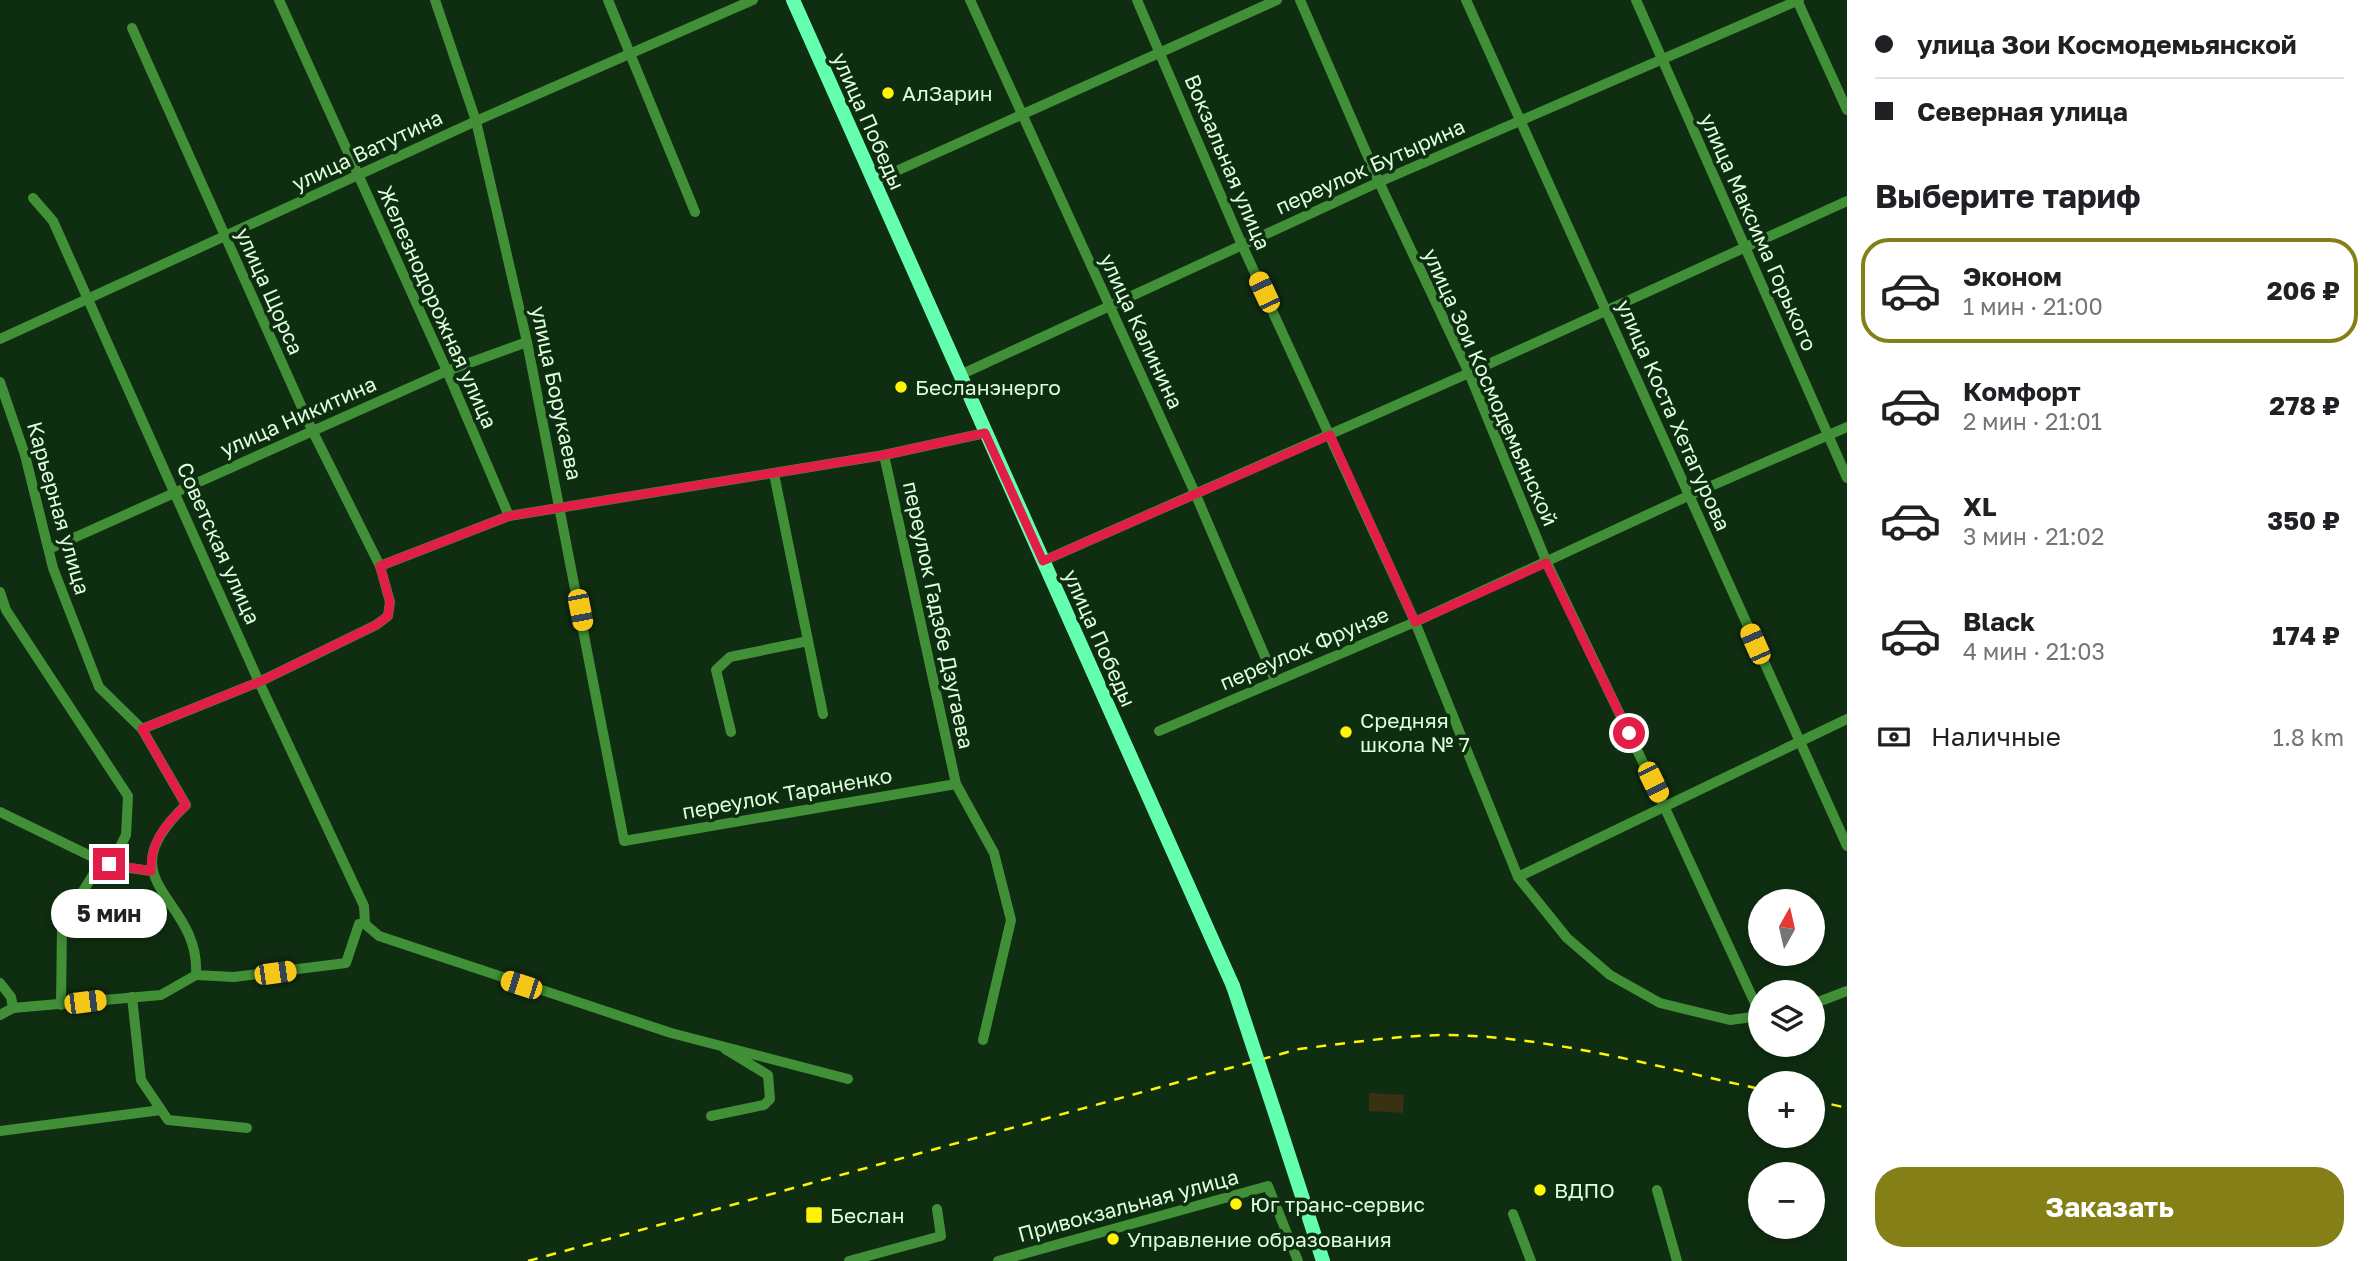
<!DOCTYPE html>
<html lang="ru">
<meta charset="utf-8">
<style>
:root{--surface:#fff;--page:#f6f6f6;--text:#202124;--muted:#757577;--line:#e0e0e0;--accent:#848017}
body{margin:0;font-family:"Golos Text",sans-serif;background:var(--page);color:var(--text);height:100vh;display:flex;flex-direction:column;font-size:26px;white-space:nowrap}
*{box-sizing:border-box;margin:0}
p{font-size:23px;color:var(--muted)}
.icon{flex:none;width:38px;height:38px;fill:none;stroke:currentColor;stroke-width:2;stroke-linecap:round;stroke-linejoin:round}
.map{position:relative;flex:1;overflow:hidden}
.drawer{display:flex;flex-direction:column;background:var(--surface);width:525px}
.drawer>*{flex:none}
.banner{display:grid;align-content:center;height:154px;padding:0 28px;background:var(--surface)}
.needle{width:46px;rotate:8deg}
.buttons{position:absolute;left:1748px;top:889px;display:grid;gap:14px}
.buttons a{display:grid;place-items:center;width:77px;height:77px;border-radius:50%;background:var(--surface);box-shadow:0 4px 10px #0003;font-size:35px}
.end{position:absolute;width:32px;height:32px;margin:-16px;border:9px solid #e11d48;background:#fff;box-shadow:0 0 0 4px #fff}
.from{border-radius:50%}
.bubble{position:absolute;height:49px;border-radius:24px;background:var(--surface);box-shadow:0 4px 10px #0003;font-size:23px;font-weight:700;line-height:49px;text-align:center}
.car{position:absolute;width:21px;height:42px;margin:-21px -10px;border-radius:9px;box-shadow:0 0 5px 2px #0007;background:linear-gradient(#f5c518 24%,#345 0 40%,#f5c518 0 76%,#345 0 86%,#f5c518 0)}
.banner b{display:flex;align-items:center;gap:24px;height:66px;font-size:26px}
.banner b+b{border-top:2px solid var(--line)}
.banner i{width:18px;height:18px;background:var(--text)}
ul{padding:0;list-style:none}
li{display:flex;align-items:center;gap:21px;height:105px;margin:0 14px 10px;padding:0 14px;border:4px solid transparent;border-radius:28px}
li div{flex:1}
li b{display:block;font-size:26px}
li em{font-style:normal;font-weight:700}
li.selected{border-color:var(--accent)}
li>.icon{width:63px;height:63px;stroke-width:1.5}
h2{padding:0 28px;font-size:32px;line-height:84px}
.pay{display:flex;align-items:center;gap:18px;height:77px;padding:0 28px;font-size:26px}
.pay p{margin-inline-start:auto}
.primary-button{display:flex;gap:14px;margin-top:auto;padding:14px 28px}
.primary-button a{flex:1;height:80px;border-radius:28px;background:var(--accent);color:#fff;font-size:28px;font-weight:700;line-height:80px;text-align:center}
main{display:flex;flex:1;min-height:0}
.map>svg:first-child{display:block}
.green{fill:#383112}
.lines{fill:none;stroke-linecap:round;stroke-linejoin:round}
.minor{stroke:#418f37;stroke-width:10}
.major{stroke:#63ffae;stroke-width:14}
.rail{stroke:#fff408;stroke-width:2.5;stroke-dasharray:10 9;stroke-linecap:butt}
.major-bridge{stroke:#63ffae;stroke-width:14}
.route{stroke:#e11d48;stroke-width:9}
.poi-dot{fill:#fff408;stroke:#0f2d10;stroke-width:2.5}
.labels{text-anchor:middle;dominant-baseline:central;stroke-width:7;stroke-linejoin:round;paint-order:stroke}
.poi-label{font-size:21px;fill:#ddffdc;stroke:#0f2d10;text-anchor:start}
.street-label{font-size:21px;fill:#ddffdc;stroke:#0f2d10}
</style>
<main>
<div class="map">
<svg width="1847" height="1261" viewBox="0 0 1847 1261">
<rect width="100%" height="100%" fill="#0f2d10"/>
<path class="green" d="M 1369,1093 L 1404,1095 L 1403,1113 L 1369,1111 Z"/>
<g class="lines">
<g class="minor">
<path d="M 279,0 L 447,371 L 509,516"/>
<path d="M 435,0 L 476,121 L 527,342 L 624,841 L 956,784"/>
<path d="M 608,0 L 695,212"/>
<path d="M 970,0 L 1195,493 L 1275,680"/>
<path d="M 1137,0 L 1242,245 L 1415,622 L 1518,877 L 1567,938 L 1610,975 L 1660,1003 L 1730,1020 L 1760,1016"/>
<path d="M 1300,0 L 1379,182 L 1469,373 L 1547,563 L 1664,806 L 1760,1014"/>
<path d="M 1466,0 L 1847,846"/>
<path d="M 1636,0 L 1847,478"/>
<path d="M 1797,0 L 1847,110"/>
<path d="M 132,28 L 312,430 L 380,566"/>
<path d="M 872,182 L 1277,0"/>
<path d="M 33,198 L 53,221 L 259,682 L 364,906 L 365,924 L 379,936 L 671,1033 L 848,1079"/>
<path d="M 0,339 L 476,121 L 753,0"/>
<path d="M 960,375 L 1379,182 L 1799,0"/>
<path d="M 0,382 L 25,455 L 53,568 L 99,687 L 142,729 L 186,805 C 102,884 201,896 196,975 L 234,977 L 346,963 L 359,924 L 365,924"/>
<path d="M 884,455 L 956,784 L 994,853 L 1011,920 L 983,1040"/>
<path d="M 774,474 L 823,714"/>
<path d="M 49,549 L 447,371 L 527,342"/>
<path d="M 1043,561 L 1469,373 L 1847,201"/>
<path d="M 0,592 L 6,610 L 128,796 L 126,835 L 117,853 L 109,865 L 93,875 L 62,925 L 61,1005"/>
<path d="M 142,729 L 259,682 L 376,625 L 388,616 L 390,602 L 380,566 L 509,516 L 884,455 L 985,433"/>
<path d="M 1159,731 L 1415,622 L 1688,496 L 1847,427"/>
<path d="M 731,732 L 716,670 L 730,657 L 808,641"/>
<path d="M 0,812 L 109,865 L 151,871"/>
<path d="M 1518,877 L 1847,719"/>
<path d="M 0,983 L 11,997 L 13,1008 L 0,1015"/>
<path d="M 132,997 L 141,1080 L 168,1120 L 247,1128"/>
<path d="M 1813,1004 L 1847,991"/>
<path d="M 13,1008 L 161,995 L 196,975"/>
<path d="M 711,1116 L 764,1105 L 770,1099 L 768,1075 L 725,1049"/>
<path d="M 0,1131 L 161,1110"/>
<path d="M 1657,1190 L 1677,1261"/>
<path d="M 1513,1214 L 1531,1261"/>
<path d="M 849,1261 L 941,1236 L 937,1209"/>
<path d="M 998,1261 L 1268,1186 L 1298,1261"/>
</g>
<g class="major">
<path d="M 793,0 L 1233,986"/>
<path d="M 1277,1119 L 1323,1261"/>
</g>
<g class="rail">
<path d="M 1813,1100 L 1847,1108"/>
<path d="M 528,1261 L 1299,1049 C 1349,1043 1399,1035 1449,1035 C 1554,1037 1658,1067 1760,1089"/>
</g>
<path class="major-bridge" d="M 1233,986 L 1277,1119"/>
</g>
<g class="lines">
<path class="route" d="M 109,864 L 151,871 C 150,842 166,824 186,805 L 142,729 L 259,682 L 376,625 L 388,616 L 390,602 L 380,566 L 509,516 L 884,455 L 985,433 L 1043,561 L 1330,435 L 1415,622 L 1546,563 L 1629,733"/>
</g>
<g class="poi-dot">
<circle cx="888" cy="93" r="7"/>
<circle cx="901" cy="387" r="7"/>
<circle cx="1346" cy="732" r="7"/>
<circle cx="1540" cy="1190" r="7"/>
<circle cx="1236" cy="1204" r="7"/>
<rect x="805" y="1206" width="18" height="18" rx="3.5"/>
<circle cx="1113" cy="1239" r="7"/>
</g>
<g class="labels">
<g class="poi-label">
<text x="902" y="93">АлЗарин</text>
<text x="915" y="387">Бесланэнерго</text>
<text x="1360" y="720">Средняя<tspan x="1360" dy="24">школа № 7</tspan></text>
<text x="1554" y="1190">ВДПО</text>
<text x="1250" y="1204">Юг транс-сервис</text>
<text x="830" y="1215">Беслан</text>
<text x="1127" y="1239">Управление образования</text>
</g>
<g class="street-label">
<text transform="translate(869 121) rotate(66)">улица Победы</text>
<text transform="translate(367 150) rotate(-25)">улица Ватутина</text>
<text transform="translate(1228 162) rotate(67)">Вокзальная улица</text>
<text transform="translate(1370 166) rotate(-24)">переулок Бутырина</text>
<text transform="translate(1759 232) rotate(66)">улица Максима Горького</text>
<text transform="translate(270 291) rotate(66)">улица Щорса</text>
<text transform="translate(438 307) rotate(66)">Железнодорожная улица</text>
<text transform="translate(1142 331) rotate(65)">улица Калинина</text>
<text transform="translate(1491 387) rotate(66)">улица Зои Космодемьянской</text>
<text transform="translate(557 393) rotate(78)">улица Борукаева</text>
<text transform="translate(1674 415) rotate(66)">улица Коста Хетагурова</text>
<text transform="translate(298 416) rotate(-24)">улица Никитина</text>
<text transform="translate(59 508) rotate(74)">Карьерная улица</text>
<text transform="translate(219 543) rotate(66)">Советская улица</text>
<text transform="translate(939 615) rotate(78)">переулок Гадзбе Дзугаева</text>
<text transform="translate(1100 638) rotate(66)">улица Победы</text>
<text transform="translate(1304 648) rotate(-23)">переулок Фрунзе</text>
<text transform="translate(787 793) rotate(-10)">переулок Тараненко</text>
<text transform="translate(1128 1205) rotate(-15)">Привокзальная улица</text>
</g>
</g>
</svg>
<div class="buttons">
<a><svg class="needle" viewBox="-14 -14 28 28"><path d="M0-13l5 13h-10z" fill="#e53935"/><path d="M0 13l5-13h-10z" fill="#757577"/></svg></a>
<a><svg class="icon" aria-label="layers" viewBox="0 0 24 24"><path d="M12 4l9 5-9 5-9-5zM3 14l9 5 9-5"/></svg></a>
<a>+</a>
<a>−</a>
</div>
<i class="end from" style="left:1629px;top:733px"></i>
<i class="end" style="left:109px;top:864px"></i>
<div class="bubble" style="left:51px;top:889px;width:116px">5 мин</div>
<i class="car" style="left:1264px;top:292px;rotate:335deg"></i>
<i class="car" style="left:580px;top:610px;rotate:169deg"></i>
<i class="car" style="left:1755px;top:644px;rotate:336deg"></i>
<i class="car" style="left:1653px;top:782px;rotate:154deg"></i>
<i class="car" style="left:275px;top:973px;rotate:82deg"></i>
<i class="car" style="left:521px;top:985px;rotate:288deg"></i>
<i class="car" style="left:85px;top:1002px;rotate:83deg"></i>
</div>
<section class="drawer">
<div class="banner">
<b><i class="from"></i>улица Зои Космодемьянской</b>
<b><i></i>Северная улица</b>
</div>
<h2>Выберите тариф</h2>
<ul>
<li class="selected"><svg class="icon" aria-label="car" viewBox="0 0 24 24"><path d="M5 17H2v-5l4-1 3-4h7l3 4 3 1v5h-3M9 17h6M6 11h13"/><circle cx="7" cy="17" r="2"/><circle cx="17" cy="17" r="2"/></svg><div><b>Эконом</b><p>1 мин · 21:00</p></div><em>206 ₽</em></li>
<li><svg class="icon" aria-label="car" viewBox="0 0 24 24"><path d="M5 17H2v-5l4-1 3-4h7l3 4 3 1v5h-3M9 17h6M6 11h13"/><circle cx="7" cy="17" r="2"/><circle cx="17" cy="17" r="2"/></svg><div><b>Комфорт</b><p>2 мин · 21:01</p></div><em>278 ₽</em></li>
<li><svg class="icon" aria-label="car" viewBox="0 0 24 24"><path d="M5 17H2v-5l4-1 3-4h7l3 4 3 1v5h-3M9 17h6M6 11h13"/><circle cx="7" cy="17" r="2"/><circle cx="17" cy="17" r="2"/></svg><div><b>XL</b><p>3 мин · 21:02</p></div><em>350 ₽</em></li>
<li><svg class="icon" aria-label="car" viewBox="0 0 24 24"><path d="M5 17H2v-5l4-1 3-4h7l3 4 3 1v5h-3M9 17h6M6 11h13"/><circle cx="7" cy="17" r="2"/><circle cx="17" cy="17" r="2"/></svg><div><b>Black</b><p>4 мин · 21:03</p></div><em>174 ₽</em></li>
</ul>
<div class="pay"><svg class="icon" aria-label="cash" viewBox="0 0 24 24"><path d="M3 7h18v10H3z"/><circle cx="12" cy="12" r="2"/></svg>Наличные<p>1.8 km</p></div>
<div class="primary-button"><a>Заказать</a></div>
</section>
</main>
